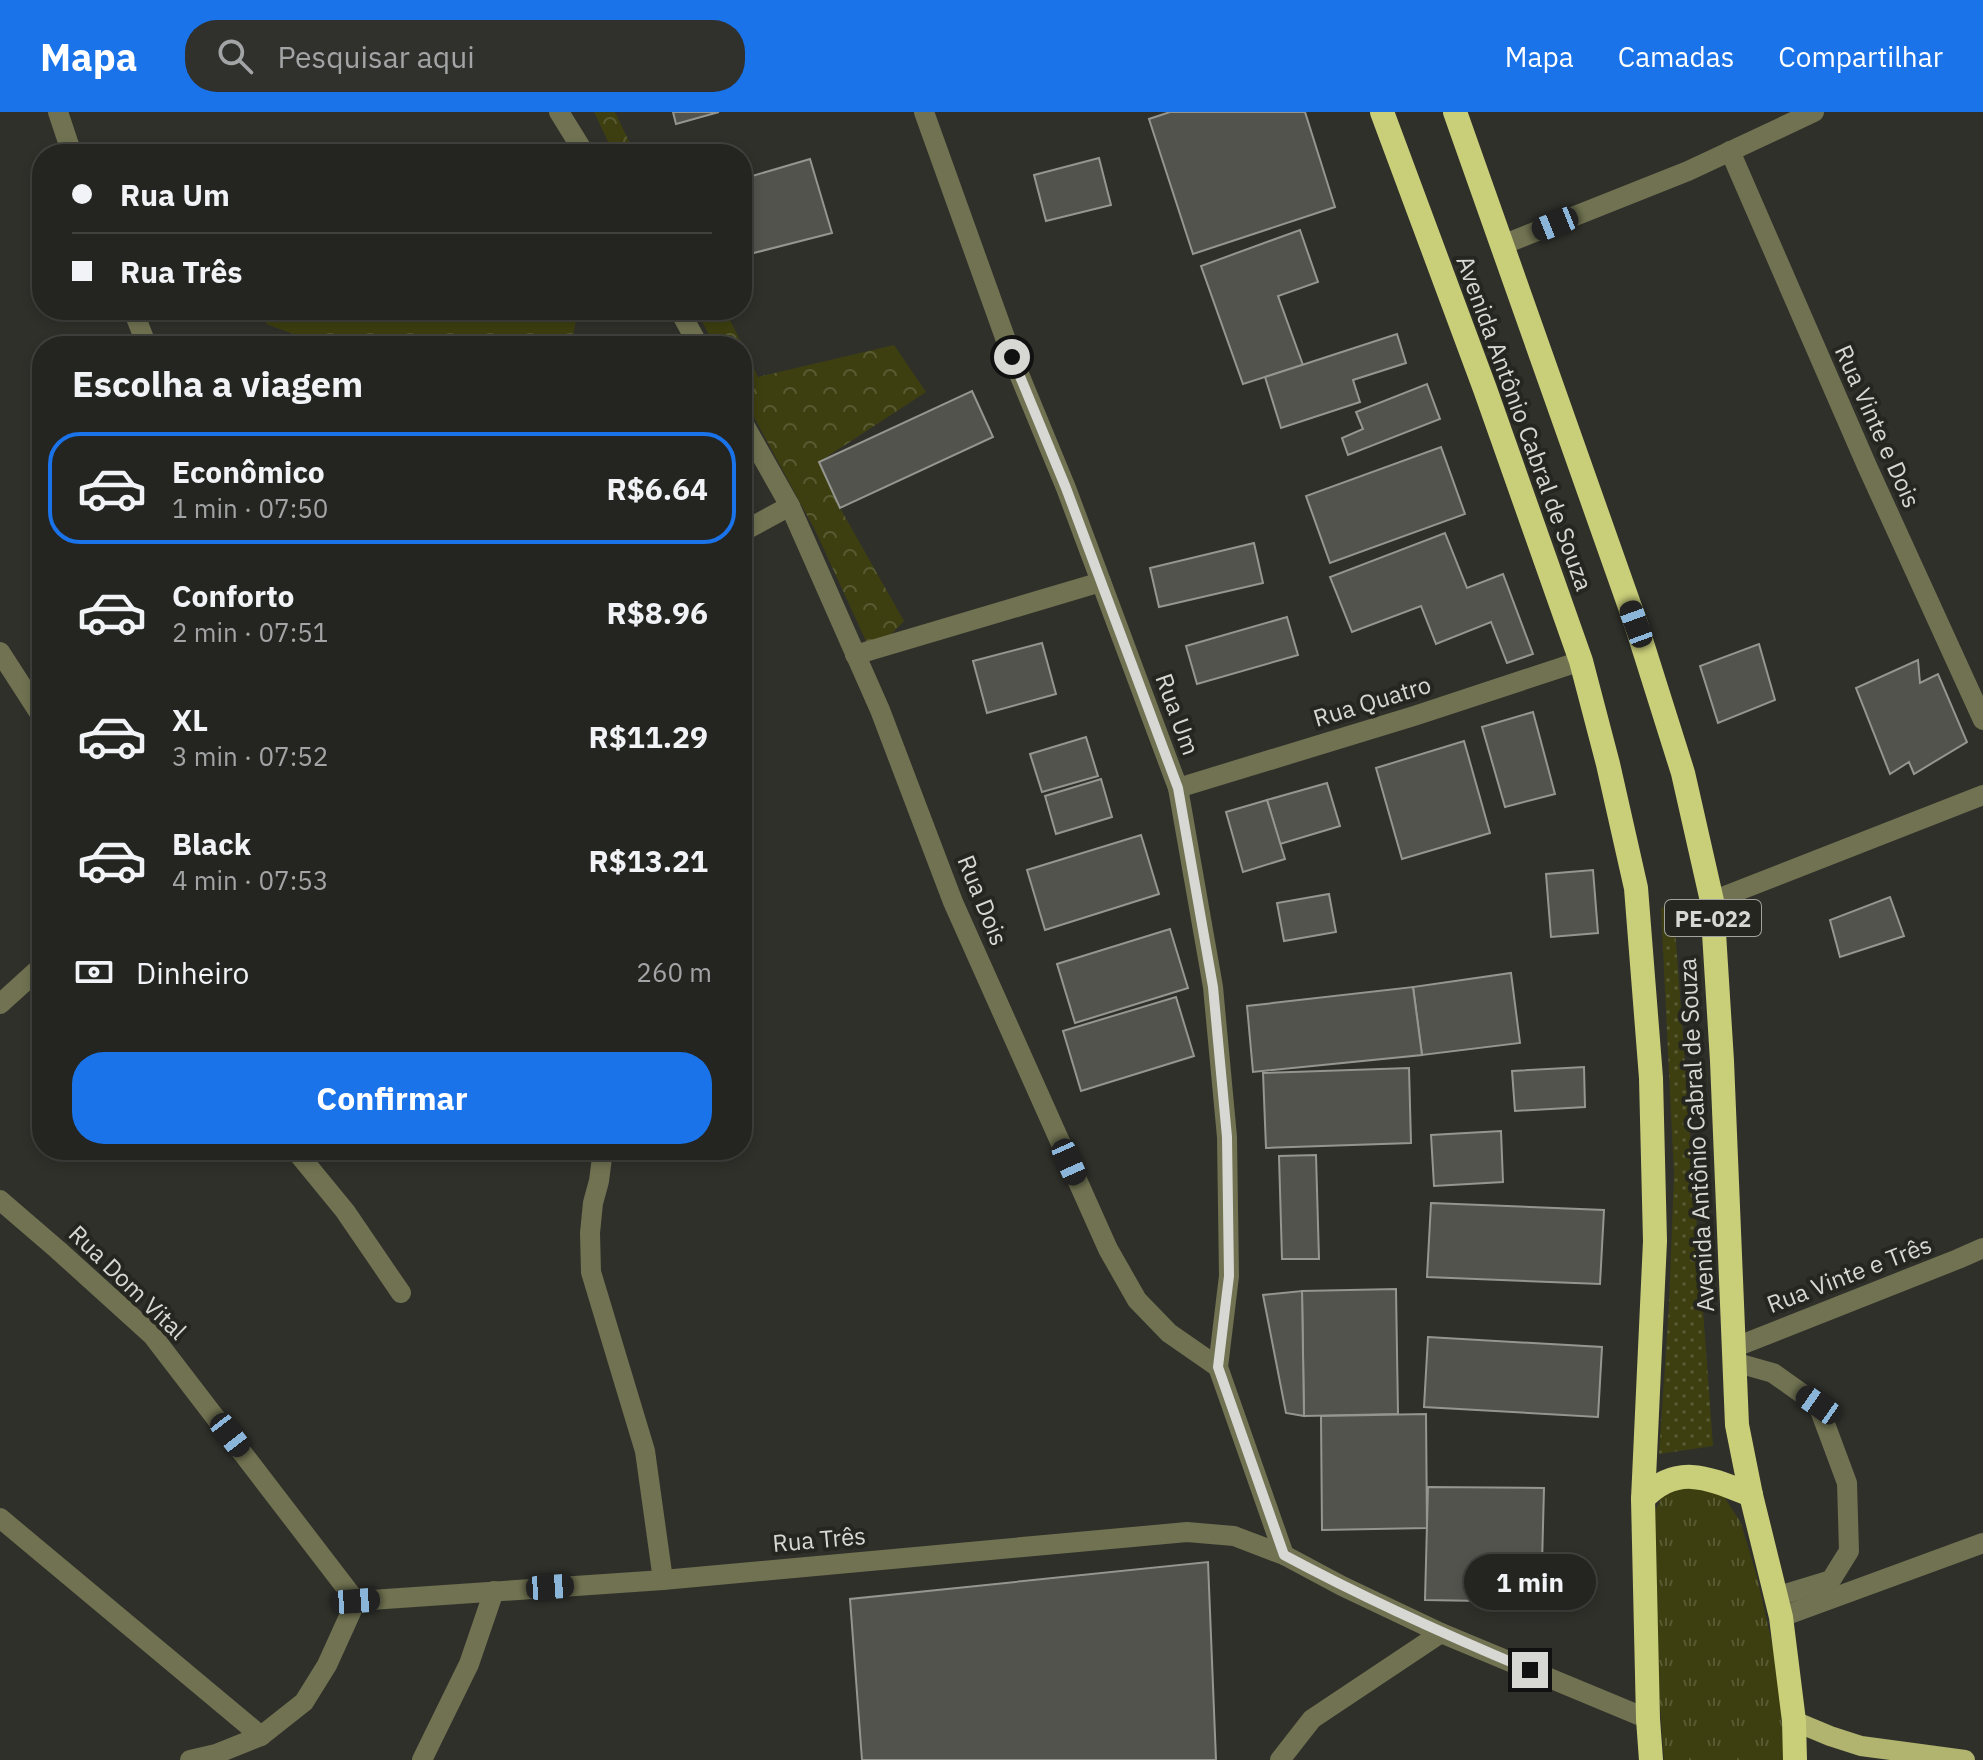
<!DOCTYPE html>
<html lang="pt">
<meta charset="utf-8">
<style>
:root{--surface:#242420;--page:#30302d;--text:#f1f3f6;--muted:#a3a4a5;--line:#41413e;--accent:#1a73e8}
body{margin:0;font-family:"IBM Plex Sans",sans-serif;background:var(--page);color:var(--text);height:100vh;display:flex;flex-direction:column;font-size:30px;white-space:nowrap}
*{box-sizing:border-box;margin:0}
p{font-size:26px;color:var(--muted)}
.icon{flex:none;width:44px;height:44px;fill:none;stroke:currentColor;stroke-width:2;stroke-linecap:round;stroke-linejoin:round}
.map{position:relative;flex:1;overflow:hidden}
.drawer{position:absolute;left:32px;top:224px;width:720px;height:824px;display:flex;flex-direction:column;background:var(--surface);border-radius:32px;box-shadow:0 4px 12px #0003,0 0 0 2px var(--line)}
.drawer>*{flex:none}
.top-card{position:absolute;left:32px;top:32px;width:720px;height:176px;border-radius:32px;box-shadow:0 4px 12px #0003,0 0 0 2px var(--line);display:grid;align-content:center;height:176px;padding:0 40px;background:var(--surface)}
.end{position:absolute;width:36px;height:36px;margin:-18px;border:10px solid #d7d8d4;background:#111;box-shadow:0 0 0 4px #111}
.from{border-radius:50%}
.bubble{position:absolute;height:56px;border-radius:28px;background:var(--surface);box-shadow:0 4px 12px #0003,0 0 0 2px var(--line);font-size:26px;font-weight:700;line-height:56px;text-align:center}
.car{position:absolute;width:24px;height:48px;margin:-24px -12px;border-radius:10px;box-shadow:0 0 6px 2px #0007;background:linear-gradient(#222 24%,#8ab4d8 0 40%,#222 0 76%,#8ab4d8 0 86%,#222 0)}
.top-card b{display:flex;align-items:center;gap:28px;height:76px;font-size:30px}
.top-card b+b{border-top:2px solid var(--line)}
.top-card i{width:20px;height:20px;background:var(--text)}
ul{padding:0;list-style:none}
li{display:flex;align-items:center;gap:24px;height:112px;margin:0 16px 12px;padding:0 24px;border:4px solid transparent;border-radius:32px}
li div{flex:1}
li b{display:block;font-size:30px}
li em{font-style:normal;font-weight:700}
li.selected{border-color:var(--accent)}
li>.icon{width:72px;height:72px;stroke-width:1.5}
h2{padding:0 40px;font-size:36px;line-height:96px}
.pay{display:flex;align-items:center;gap:20px;height:88px;padding:0 40px;font-size:30px}
.pay p{margin-inline-start:auto}
.primary-button{display:flex;gap:16px;margin-top:auto;padding:16px 40px}
.primary-button a{flex:1;height:92px;border-radius:32px;background:var(--accent);color:#fff;font-size:32px;font-weight:700;line-height:92px;text-align:center}
header{display:flex;align-items:center;gap:48px;box-sizing:border-box;height:112px;padding:0 40px;background:var(--accent);color:#fff}
header strong{font-size:38px}
nav{display:flex;gap:44px;margin-inline-start:auto;font-size:28px}
.search{width:560px;height:72px;background:var(--page);display:flex;align-items:center;gap:20px;box-sizing:border-box;padding:0 28px;border-radius:32px;color:var(--muted);font-size:30px}
.map>svg:first-child{display:block}
.grass{fill:url(#grass-dots)}
.forest{fill:url(#forest-crowns)}
.park{fill:url(#park-tufts)}
.building{fill:#52534d;stroke:#969690;stroke-width:2}
.lines{fill:none;stroke-linecap:round;stroke-linejoin:round}
.minor{stroke:#707251;stroke-width:20}
.major{stroke:#b0b46e;stroke-width:20}
.highway{stroke:#c9ce79;stroke-width:24}
.route{stroke:#d7d8d4;stroke-width:10}
.labels{text-anchor:middle;dominant-baseline:central;stroke-width:8;stroke-linejoin:round;paint-order:stroke}
.shield{fill:#262621;stroke:#a2a39e;stroke-width:2}
.shield-label{font-size:22px;font-weight:bold;fill:#d7d8d4}
.street-label{font-size:24px;fill:#d7d8d4;stroke:#262621}
</style>
<header>
<strong>Mapa</strong>
<div class="search"><svg class="icon" aria-label="search" viewBox="0 0 24 24"><circle cx="10" cy="10" r="6"/><path d="M15 15l6 6"/></svg>Pesquisar aqui</div>
<nav><a>Mapa</a><a>Camadas</a><a>Compartilhar</a></nav>
</header>
<div class="map">
<svg width="1983" height="1648" viewBox="0 0 1983 1648">
<defs>
<pattern id="grass-dots" width="8" height="8" patternUnits="userSpaceOnUse" patternTransform="scale(2)"><rect width="8" height="8" fill="#3d3f10"/><path d="M2 2h.1M6 6h.1" fill="none" stroke="#585a32" stroke-width="1.8" stroke-linecap="round"/></pattern>
<pattern id="forest-crowns" width="20" height="18" patternUnits="userSpaceOnUse" patternTransform="scale(2)"><rect width="20" height="18" fill="#3d3f10"/><path d="M2 6a3 3 0 1 1 6 0M12 15a3 3 0 1 1 6 0" fill="none" stroke="#585a32"/></pattern>
<pattern id="park-tufts" width="24" height="20" patternUnits="userSpaceOnUse" patternTransform="scale(2)"><rect width="24" height="20" fill="#3d3f10"/><path d="M3 7l-1-3M5 7V3M7 7l1-3M15 17l-1-3M17 17v-4M19 17l1-3" fill="none" stroke="#585a32"/></pattern>
</defs>
<rect width="100%" height="100%" fill="#30302b"/>
<path class="grass" d="M 1673,789 L 1713,1334 L 1659,1342 L 1669,1194 L 1674,1062 L 1661,797 Z"/>
<g class="forest">
<path d="M 594,0 L 615,0 L 635,42 L 614,42 Z"/>
<path d="M 265,198 L 578,198 L 571,234 L 313,234 L 310,228 L 266,212 Z"/>
<path d="M 696,198 L 725,198 L 758,265 L 894,233 L 926,280 L 819,350 L 840,396 L 904,509 L 872,542 L 815,418 L 742,283 L 742,234 L 715,234 Z"/>
</g>
<path class="park" d="M 1691,1364 L 1718,1375 L 1741,1411 L 1757,1465 L 1779,1563 L 1784,1648 L 1664,1648 L 1656,1539 L 1655,1399 L 1665,1379 Z"/>
<g class="building">
<path d="M 673,0 L 719,0 L 676,12 Z"/>
<path d="M 1170,0 L 1305,0 L 1335,95 L 1193,142 L 1149,7 Z"/>
<path d="M 1099,46 L 1111,93 L 1046,109 L 1034,63 Z"/>
<path d="M 810,47 L 832,121 L 742,144 L 742,67 Z"/>
<path d="M 1300,118 L 1318,170 L 1278,184 L 1303,253 L 1243,272 L 1201,154 Z"/>
<path d="M 1397,222 L 1406,251 L 1353,268 L 1360,290 L 1281,316 L 1265,265 Z"/>
<path d="M 1427,272 L 1440,307 L 1348,343 L 1342,326 L 1363,317 L 1356,300 Z"/>
<path d="M 972,279 L 993,325 L 840,396 L 819,350 Z"/>
<path d="M 1441,335 L 1465,402 L 1330,451 L 1306,384 Z"/>
<path d="M 1445,421 L 1467,476 L 1503,462 L 1533,542 L 1507,551 L 1491,510 L 1436,532 L 1421,494 L 1352,520 L 1330,465 Z"/>
<path d="M 1254,431 L 1263,471 L 1159,495 L 1150,456 Z"/>
<path d="M 1287,505 L 1298,543 L 1197,572 L 1186,534 Z"/>
<path d="M 1042,531 L 1056,582 L 987,601 L 973,549 Z"/>
<path d="M 1759,532 L 1775,588 L 1718,611 L 1700,554 Z"/>
<path d="M 1918,548 L 1920,571 L 1938,562 L 1967,630 L 1914,662 L 1909,650 L 1890,662 L 1856,576 Z"/>
<path d="M 1533,600 L 1555,682 L 1505,695 L 1482,615 Z"/>
<path d="M 1086,625 L 1098,664 L 1042,680 L 1030,642 Z"/>
<path d="M 1464,629 L 1490,721 L 1402,747 L 1376,656 Z"/>
<path d="M 1101,667 L 1112,705 L 1056,722 L 1045,684 Z"/>
<path d="M 1327,671 L 1340,714 L 1280,732 L 1267,688 Z"/>
<path d="M 1267,688 L 1285,747 L 1243,760 L 1226,700 Z"/>
<path d="M 1141,723 L 1159,782 L 1045,818 L 1027,758 Z"/>
<path d="M 1593,758 L 1598,821 L 1551,825 L 1546,762 Z"/>
<path d="M 1329,782 L 1336,820 L 1284,829 L 1277,791 Z"/>
<path d="M 1890,785 L 1904,824 L 1840,845 L 1830,808 Z"/>
<path d="M 1170,817 L 1188,876 L 1075,911 L 1057,852 Z"/>
<path d="M 1511,861 L 1520,931 L 1422,943 L 1413,875 Z"/>
<path d="M 1413,875 L 1422,943 L 1253,960 L 1247,894 Z"/>
<path d="M 1176,885 L 1194,944 L 1081,979 L 1063,919 Z"/>
<path d="M 1584,955 L 1585,995 L 1515,999 L 1512,959 Z"/>
<path d="M 1409,956 L 1411,1031 L 1266,1036 L 1263,961 Z"/>
<path d="M 1501,1019 L 1503,1070 L 1434,1074 L 1431,1023 Z"/>
<path d="M 1316,1043 L 1319,1147 L 1282,1147 L 1279,1044 Z"/>
<path d="M 1431,1091 L 1604,1098 L 1600,1172 L 1427,1165 Z"/>
<path d="M 1396,1177 L 1398,1302 L 1304,1304 L 1302,1179 Z"/>
<path d="M 1302,1179 L 1304,1304 L 1286,1301 L 1263,1183 Z"/>
<path d="M 1428,1225 L 1602,1235 L 1598,1305 L 1424,1295 Z"/>
<path d="M 1426,1302 L 1427,1416 L 1322,1418 L 1321,1304 Z"/>
<path d="M 1428,1375 L 1544,1376 L 1541,1490 L 1425,1488 Z"/>
<path d="M 1208,1450 L 1216,1648 L 862,1648 L 850,1487 Z"/>
</g>
<g class="lines">
<g class="minor">
<path d="M 58,0 L 72,42"/>
<path d="M 559,0 L 585,42"/>
<path d="M 924,0 L 1012,245 L 1066,376 L 1178,676 L 1213,875 L 1227,1025 L 1229,1164 L 1218,1255 L 1284,1443"/>
<path d="M 1730,39 L 1867,354 L 1983,608"/>
<path d="M 1502,133 L 1688,59 L 1814,0"/>
<path d="M 133,198 L 147,234"/>
<path d="M 679,198 L 699,234"/>
<path d="M 742,309 L 790,394 L 880,598 L 953,790 L 1108,1137 L 1137,1188 L 1169,1221 L 1218,1255"/>
<path d="M 742,420 L 790,394"/>
<path d="M 0,540 L 42,605"/>
<path d="M 855,543 L 1101,470"/>
<path d="M 1178,676 L 1414,604 L 1581,549"/>
<path d="M 1712,789 L 1983,683"/>
<path d="M 0,892 L 42,854"/>
<path d="M 295,1038 L 345,1099 L 401,1181"/>
<path d="M 603,1038 L 599,1069 L 593,1091 L 590,1121 L 591,1160 L 645,1339 L 663,1468"/>
<path d="M 0,1088 L 58,1138 L 152,1223 L 356,1489"/>
<path d="M 1733,1236 L 1958,1147 L 1983,1136"/>
<path d="M 1734,1250 L 1773,1261 L 1818,1293 L 1847,1371 L 1849,1439 L 1831,1468 L 1775,1485"/>
<path d="M 0,1406 L 261,1624"/>
<path d="M 356,1489 L 663,1468 L 1187,1420 L 1234,1424 L 1284,1443 L 1342,1474 L 1441,1521 L 1648,1607"/>
<path d="M 1781,1505 L 1983,1431"/>
<path d="M 190,1648 L 216,1642 L 261,1624 L 304,1590 L 327,1553 L 356,1489"/>
<path d="M 422,1648 L 469,1552 L 494,1479"/>
<path d="M 1280,1648 L 1312,1607 L 1441,1521"/>
</g>
<path class="major" d="M 1794,1609 L 1830,1624 L 1861,1634 L 1965,1648"/>
<g class="highway">
<path d="M 1382,0 L 1485,277 L 1581,549 L 1608,652 L 1636,776 L 1651,966 L 1655,1129 L 1643,1387 L 1648,1607 L 1651,1648"/>
<path d="M 1455,0 L 1636,512 L 1683,661 L 1712,789 L 1722,949 L 1737,1313 L 1751,1383 L 1781,1505 L 1794,1609 L 1795,1648"/>
<path d="M 1643,1387 C 1677,1350 1711,1367 1751,1383"/>
</g>
</g>
<g class="lines">
<path class="route" d="M 1012,245 L 1066,376 L 1178,676 L 1213,875 L 1227,1025 L 1229,1164 L 1218,1255 L 1284,1443 C 1364,1486 1446,1523 1530,1558"/>
</g>
<g class="labels">
<rect class="shield" x="1665" y="788" width="96" height="36" rx="6"/>
<g class="shield-label">
<text x="1713" y="806">PE-022</text>
</g>
<g class="street-label">
<text transform="translate(1525 311) rotate(70)">Avenida Antônio Cabral de Souza</text>
<text transform="translate(1878 314) rotate(66)">Rua Vinte e Dois</text>
<text transform="translate(1372 589) rotate(-17)">Rua Quatro</text>
<text transform="translate(1178 602) rotate(70)">Rua Um</text>
<text transform="translate(983 788) rotate(68)">Rua Dois</text>
<text transform="translate(1696 1023) rotate(-93)">Avenida Antônio Cabral de Souza</text>
<text transform="translate(1849 1162) rotate(-21)">Rua Vinte e Três</text>
<text transform="translate(128 1170) rotate(44)">Rua Dom Vital</text>
<text transform="translate(819 1427) rotate(-5)">Rua Três</text>
</g>
</g>
</svg>
<i class="end from" style="left:1012px;top:245px"></i>
<i class="end" style="left:1530px;top:1558px"></i>
<div class="bubble" style="left:1464px;top:1442px;width:132px">1 min</div>
<i class="car" style="left:1555px;top:112px;rotate:248deg"></i>
<i class="car" style="left:1636px;top:512px;rotate:340deg"></i>
<i class="car" style="left:1069px;top:1050px;rotate:156deg"></i>
<i class="car" style="left:1818px;top:1293px;rotate:305deg"></i>
<i class="car" style="left:230px;top:1323px;rotate:142deg"></i>
<i class="car" style="left:550px;top:1475px;rotate:86deg"></i>
<i class="car" style="left:356px;top:1489px;rotate:86deg"></i>
<div class="top-card">
<b><i class="from"></i>Rua Um</b>
<b><i></i>Rua Três</b>
</div>
<section class="drawer">
<h2>Escolha a viagem</h2>
<ul>
<li class="selected"><svg class="icon" aria-label="car" viewBox="0 0 24 24"><path d="M5 17H2v-5l4-1 3-4h7l3 4 3 1v5h-3M9 17h6M6 11h13"/><circle cx="7" cy="17" r="2"/><circle cx="17" cy="17" r="2"/></svg><div><b>Econômico</b><p>1 min · 07:50</p></div><em>R$6.64</em></li>
<li><svg class="icon" aria-label="car" viewBox="0 0 24 24"><path d="M5 17H2v-5l4-1 3-4h7l3 4 3 1v5h-3M9 17h6M6 11h13"/><circle cx="7" cy="17" r="2"/><circle cx="17" cy="17" r="2"/></svg><div><b>Conforto</b><p>2 min · 07:51</p></div><em>R$8.96</em></li>
<li><svg class="icon" aria-label="car" viewBox="0 0 24 24"><path d="M5 17H2v-5l4-1 3-4h7l3 4 3 1v5h-3M9 17h6M6 11h13"/><circle cx="7" cy="17" r="2"/><circle cx="17" cy="17" r="2"/></svg><div><b>XL</b><p>3 min · 07:52</p></div><em>R$11.29</em></li>
<li><svg class="icon" aria-label="car" viewBox="0 0 24 24"><path d="M5 17H2v-5l4-1 3-4h7l3 4 3 1v5h-3M9 17h6M6 11h13"/><circle cx="7" cy="17" r="2"/><circle cx="17" cy="17" r="2"/></svg><div><b>Black</b><p>4 min · 07:53</p></div><em>R$13.21</em></li>
</ul>
<div class="pay"><svg class="icon" aria-label="cash" viewBox="0 0 24 24"><path d="M3 7h18v10H3z"/><circle cx="12" cy="12" r="2"/></svg>Dinheiro<p>260 m</p></div>
<div class="primary-button"><a>Confirmar</a></div>
</section>
</div>
